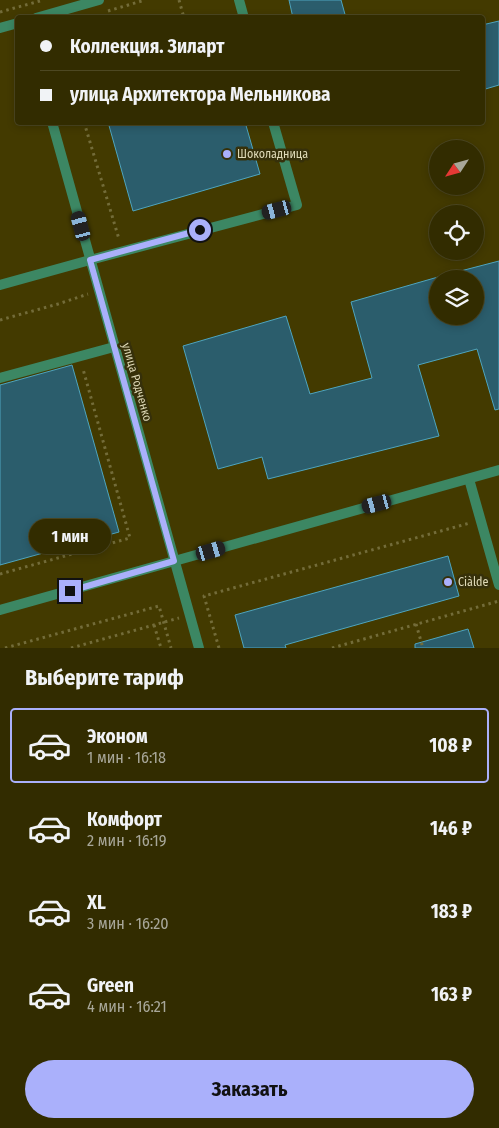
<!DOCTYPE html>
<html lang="ru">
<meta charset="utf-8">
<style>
:root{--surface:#322c00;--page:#3a340a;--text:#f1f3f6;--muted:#a8a799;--line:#4d4822;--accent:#aab0fb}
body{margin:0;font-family:"Fira Sans Condensed",sans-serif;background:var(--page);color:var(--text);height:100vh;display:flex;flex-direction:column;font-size:19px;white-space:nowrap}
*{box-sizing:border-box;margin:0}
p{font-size:16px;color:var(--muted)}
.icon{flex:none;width:28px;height:28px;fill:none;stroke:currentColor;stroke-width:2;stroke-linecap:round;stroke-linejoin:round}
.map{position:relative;height:648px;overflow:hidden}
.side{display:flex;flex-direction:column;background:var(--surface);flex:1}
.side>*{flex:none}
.guide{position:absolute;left:15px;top:15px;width:470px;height:110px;border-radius:5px;box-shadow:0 2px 8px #0003,0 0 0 1px var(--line);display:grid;align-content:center;height:110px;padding:0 25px;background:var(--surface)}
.needle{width:32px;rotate:234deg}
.tools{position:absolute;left:429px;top:140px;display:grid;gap:10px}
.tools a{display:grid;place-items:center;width:55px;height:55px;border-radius:50%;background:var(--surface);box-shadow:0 2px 8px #0003,0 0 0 1px var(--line);font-size:25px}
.end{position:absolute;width:22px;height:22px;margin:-11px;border:6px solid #aab0fb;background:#111;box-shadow:0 0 0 2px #111}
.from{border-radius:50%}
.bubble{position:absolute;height:35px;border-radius:18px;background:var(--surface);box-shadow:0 2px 8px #0003,0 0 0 1px var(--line);font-size:16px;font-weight:700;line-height:35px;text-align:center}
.car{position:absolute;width:15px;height:30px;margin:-15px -8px;border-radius:6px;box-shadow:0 0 4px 1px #0007;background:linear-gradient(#222 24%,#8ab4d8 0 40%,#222 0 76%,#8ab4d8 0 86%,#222 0)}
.guide b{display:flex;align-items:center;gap:18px;height:48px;font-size:19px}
.guide b+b{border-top:1px solid var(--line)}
.guide i{width:12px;height:12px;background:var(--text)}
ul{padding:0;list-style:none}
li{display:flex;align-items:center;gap:15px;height:75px;margin:0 10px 8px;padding:0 15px;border:2px solid transparent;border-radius:5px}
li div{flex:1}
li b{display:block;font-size:19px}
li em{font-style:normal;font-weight:700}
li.current{border-color:var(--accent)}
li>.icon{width:45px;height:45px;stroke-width:1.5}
h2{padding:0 25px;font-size:22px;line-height:60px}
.cta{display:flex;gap:10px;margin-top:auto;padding:10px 25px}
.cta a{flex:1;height:58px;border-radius:30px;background:var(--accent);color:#111;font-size:20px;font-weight:700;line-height:58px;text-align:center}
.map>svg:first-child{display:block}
.building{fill:#2b5d6c;stroke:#4ea5bf}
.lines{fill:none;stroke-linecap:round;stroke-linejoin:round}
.path{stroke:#736c39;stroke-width:3;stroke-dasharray:2.5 4;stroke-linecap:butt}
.service{stroke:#3c8763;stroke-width:10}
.pedestrian{stroke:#3c8763;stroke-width:10}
.minor{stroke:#3c8763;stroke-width:10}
.route{stroke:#aab0fb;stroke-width:6}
.poi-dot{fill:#aab0fb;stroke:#36300a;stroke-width:2}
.labels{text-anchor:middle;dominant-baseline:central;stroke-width:5;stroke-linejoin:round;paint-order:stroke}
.poi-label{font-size:12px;fill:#dfdab8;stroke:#36300a;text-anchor:start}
.street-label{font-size:12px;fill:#dfdab8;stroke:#36300a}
</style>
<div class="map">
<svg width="499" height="648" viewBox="0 0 499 648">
<rect width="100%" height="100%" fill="#433a00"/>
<g class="building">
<path d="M 289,0 L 341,0 L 346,18 L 293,18 Z"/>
<path d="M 499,21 L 499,85 L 482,90 L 482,25 Z"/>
<path d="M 108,122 L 245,122 L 260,174 L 133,211 Z"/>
<path d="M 499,261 L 499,409 L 495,410 L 477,349 L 418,365 L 439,436 L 268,479 L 262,457 L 218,469 L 183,346 L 286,316 L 310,394 L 372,378 L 351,302 L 438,277 L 438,316 L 475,316 L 475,279 L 449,279 L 449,274 Z"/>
<path d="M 72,365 L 119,532 L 0,565 L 0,385 Z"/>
<path d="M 448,556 L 459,596 L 285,645 L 286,648 L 244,648 L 235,615 Z"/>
<path d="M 468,629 L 474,648 L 415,648 L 415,644 Z"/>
</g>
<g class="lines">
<g class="path">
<path d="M 179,0 L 184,18"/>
<path d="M 108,11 L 145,0"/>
<path d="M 0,12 L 40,1"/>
<path d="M 84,122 L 119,239"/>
<path d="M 0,320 L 58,304 L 88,294"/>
<path d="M 0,574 L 130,538 L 83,369"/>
<path d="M 416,624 L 423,648"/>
<path d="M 154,625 L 161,648"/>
<path d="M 5,648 L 159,606 L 171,648"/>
<path d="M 71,648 L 179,618"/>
<path d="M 219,648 L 204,596 L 470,523"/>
<path d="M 332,648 L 499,601"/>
</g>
<g class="service">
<path d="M 239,0 L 244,18"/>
<path d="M 90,260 L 297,205 L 273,122"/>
</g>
<g class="pedestrian">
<path d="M 0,285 L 90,260"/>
<path d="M 0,378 L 114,347"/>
<path d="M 469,479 L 499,585"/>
</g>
<g class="minor">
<path d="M 36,18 L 99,0"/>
<path d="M 0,28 L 18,23"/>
<path d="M 52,122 L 199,648"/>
<path d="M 0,610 L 499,470"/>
</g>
</g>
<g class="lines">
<path class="route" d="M 70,591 L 174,561 L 90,260 L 200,230"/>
</g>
<g class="poi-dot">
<circle cx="227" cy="154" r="5"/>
<circle cx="448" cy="582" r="5"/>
</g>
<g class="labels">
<g class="poi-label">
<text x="237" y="154">Шоколадница</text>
<text x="458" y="582">Ciàlde</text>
</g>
<g class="street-label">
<text transform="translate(137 382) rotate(74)">улица Родченко</text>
</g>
</g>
</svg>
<div class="tools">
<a><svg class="needle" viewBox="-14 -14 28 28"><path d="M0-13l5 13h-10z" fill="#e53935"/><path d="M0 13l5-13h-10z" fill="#a8a799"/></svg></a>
<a><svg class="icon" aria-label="locate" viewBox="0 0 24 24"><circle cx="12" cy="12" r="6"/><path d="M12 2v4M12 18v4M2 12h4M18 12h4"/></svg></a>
<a><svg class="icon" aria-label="layers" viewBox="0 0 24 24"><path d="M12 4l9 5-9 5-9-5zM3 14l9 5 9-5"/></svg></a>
</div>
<i class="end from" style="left:200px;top:230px"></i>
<i class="end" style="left:70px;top:591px"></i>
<div class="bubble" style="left:29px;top:519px;width:82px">1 мин</div>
<i class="car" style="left:277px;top:210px;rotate:255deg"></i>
<i class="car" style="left:81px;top:226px;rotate:345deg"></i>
<i class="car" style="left:377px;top:504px;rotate:255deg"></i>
<i class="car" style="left:211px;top:551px;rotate:74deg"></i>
<div class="guide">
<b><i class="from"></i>Коллекция. Зиларт</b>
<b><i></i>улица Архитектора Мельникова</b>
</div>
</div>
<section class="side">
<h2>Выберите тариф</h2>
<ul>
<li class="current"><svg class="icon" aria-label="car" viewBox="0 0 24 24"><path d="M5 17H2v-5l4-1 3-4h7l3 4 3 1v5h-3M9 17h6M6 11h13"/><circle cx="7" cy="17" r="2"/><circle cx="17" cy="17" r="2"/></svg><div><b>Эконом</b><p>1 мин · 16:18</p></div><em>108 ₽</em></li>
<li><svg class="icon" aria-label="car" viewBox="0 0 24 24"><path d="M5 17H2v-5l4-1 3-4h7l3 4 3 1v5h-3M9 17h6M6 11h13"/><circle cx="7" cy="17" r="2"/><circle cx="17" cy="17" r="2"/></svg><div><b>Комфорт</b><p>2 мин · 16:19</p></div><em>146 ₽</em></li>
<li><svg class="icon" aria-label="car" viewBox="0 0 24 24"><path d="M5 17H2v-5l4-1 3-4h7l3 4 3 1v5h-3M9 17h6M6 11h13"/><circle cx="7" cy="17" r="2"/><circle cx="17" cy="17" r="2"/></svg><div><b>XL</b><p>3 мин · 16:20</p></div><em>183 ₽</em></li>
<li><svg class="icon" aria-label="car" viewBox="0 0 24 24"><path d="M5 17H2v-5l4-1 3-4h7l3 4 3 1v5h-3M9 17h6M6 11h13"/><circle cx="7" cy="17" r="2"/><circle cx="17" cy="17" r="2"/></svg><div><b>Green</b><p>4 мин · 16:21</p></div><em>163 ₽</em></li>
</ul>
<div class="cta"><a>Заказать</a></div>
</section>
